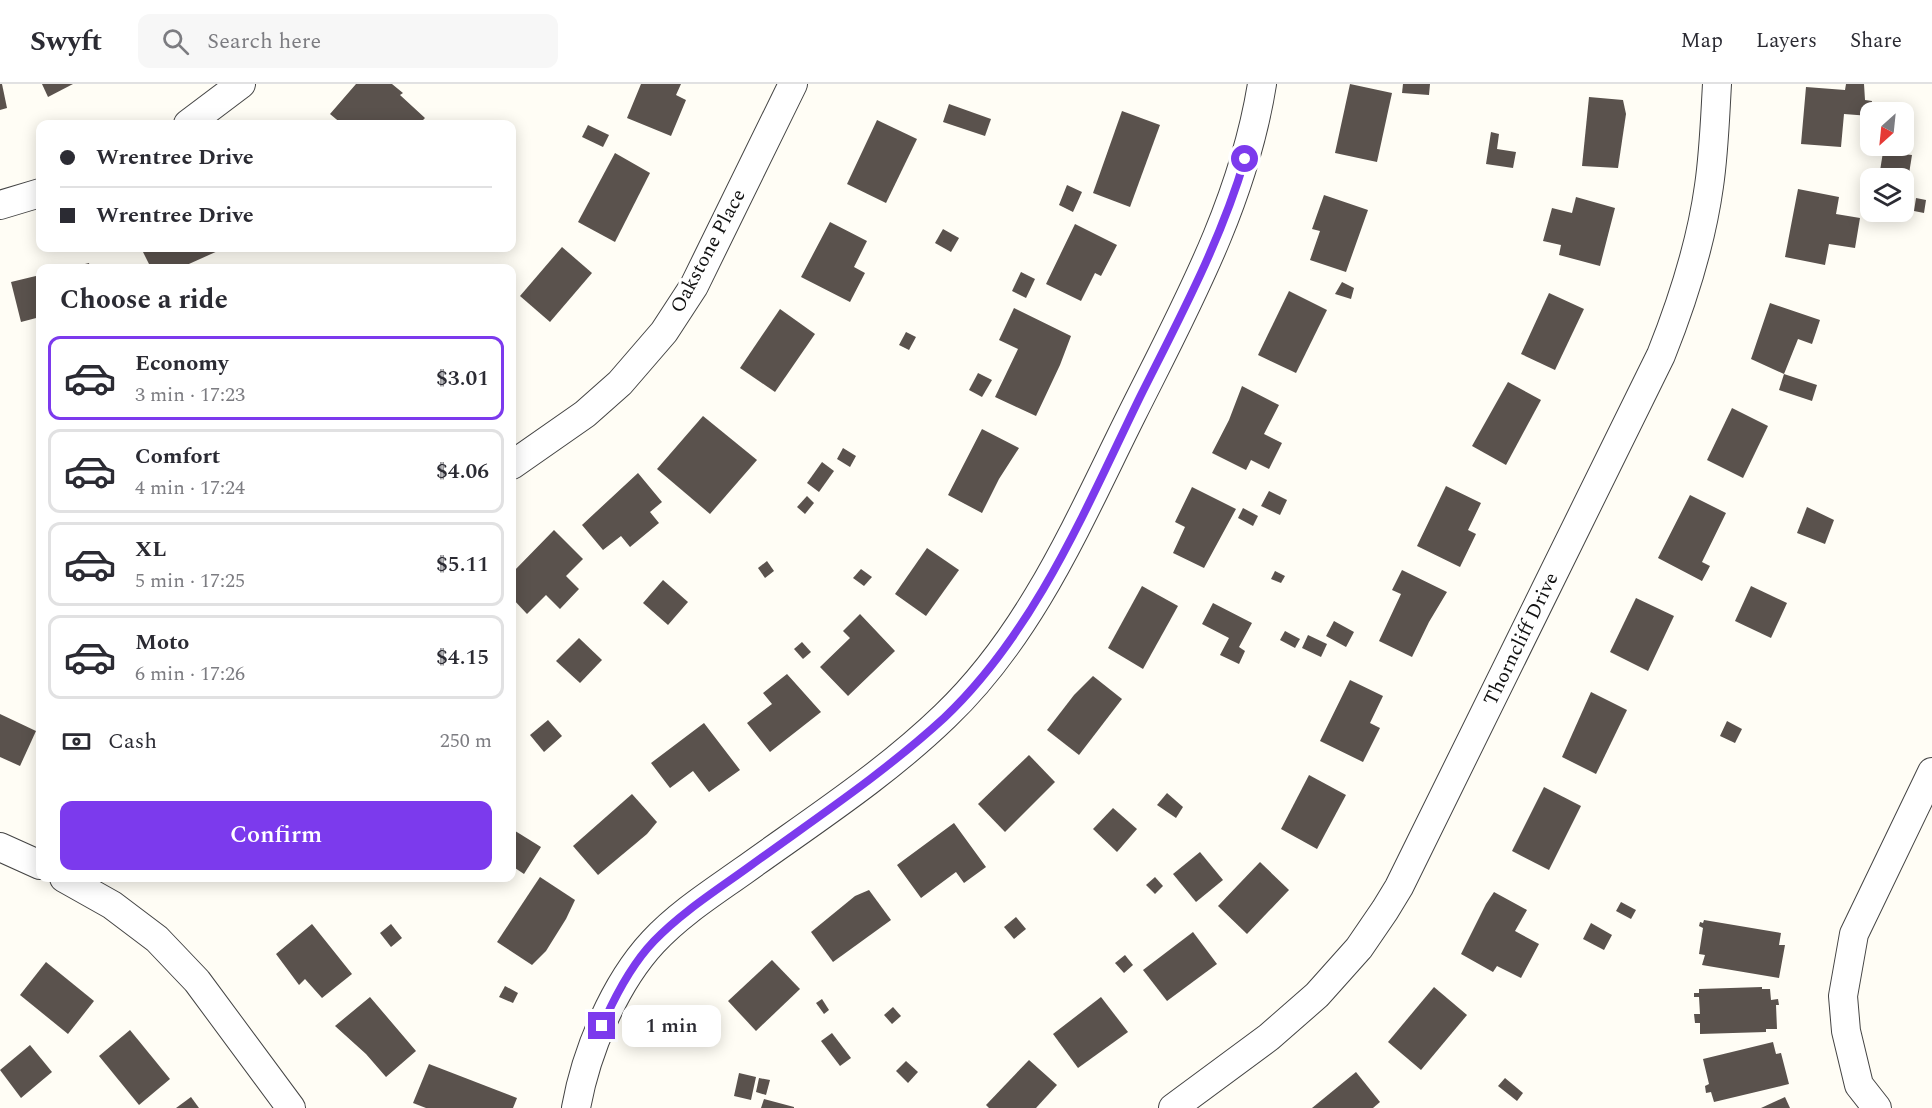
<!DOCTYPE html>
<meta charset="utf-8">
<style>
:root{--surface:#fff;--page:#f7f7f7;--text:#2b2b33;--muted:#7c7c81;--line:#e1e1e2;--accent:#7c3aed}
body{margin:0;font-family:Spectral,serif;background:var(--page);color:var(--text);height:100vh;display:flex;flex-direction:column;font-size:22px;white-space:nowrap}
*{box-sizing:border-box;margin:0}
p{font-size:20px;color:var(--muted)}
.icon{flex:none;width:33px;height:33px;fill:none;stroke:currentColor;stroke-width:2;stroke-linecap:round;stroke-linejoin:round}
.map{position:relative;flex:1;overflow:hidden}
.drawer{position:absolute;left:36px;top:180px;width:480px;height:618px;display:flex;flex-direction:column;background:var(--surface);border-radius:12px;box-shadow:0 3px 15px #0003}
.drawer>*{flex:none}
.hud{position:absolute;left:36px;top:36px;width:480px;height:132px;border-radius:12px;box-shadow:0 3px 15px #0003;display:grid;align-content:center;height:132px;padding:0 24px;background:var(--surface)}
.needle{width:39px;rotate:207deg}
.fabs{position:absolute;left:1860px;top:18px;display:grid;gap:12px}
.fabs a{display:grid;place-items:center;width:54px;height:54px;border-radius:12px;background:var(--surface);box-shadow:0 3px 15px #0003;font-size:30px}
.end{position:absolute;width:27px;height:27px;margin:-14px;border:8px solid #7c3aed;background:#fff;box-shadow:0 0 0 3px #fff}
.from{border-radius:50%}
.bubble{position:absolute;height:42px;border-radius:12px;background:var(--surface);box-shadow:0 3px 15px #0003;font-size:20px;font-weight:600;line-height:42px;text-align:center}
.hud b{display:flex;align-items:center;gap:21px;height:57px;font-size:22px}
.hud b+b{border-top:2px solid var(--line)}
.hud i{width:15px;height:15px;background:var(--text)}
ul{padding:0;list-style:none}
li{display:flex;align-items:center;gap:18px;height:84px;margin:0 12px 9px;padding:0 12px;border:3px solid var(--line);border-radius:12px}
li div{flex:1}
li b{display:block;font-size:22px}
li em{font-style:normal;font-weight:600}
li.on{border-color:var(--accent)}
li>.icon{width:54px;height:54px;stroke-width:1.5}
h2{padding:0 24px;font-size:27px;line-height:72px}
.pay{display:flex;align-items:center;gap:15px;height:66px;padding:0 24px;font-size:22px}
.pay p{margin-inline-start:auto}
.cta{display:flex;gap:12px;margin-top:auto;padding:12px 24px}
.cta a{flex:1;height:69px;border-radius:12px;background:var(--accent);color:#fff;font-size:24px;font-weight:600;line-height:69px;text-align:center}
header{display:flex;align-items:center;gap:36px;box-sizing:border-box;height:84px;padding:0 30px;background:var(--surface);border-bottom:2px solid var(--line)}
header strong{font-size:28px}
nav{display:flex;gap:33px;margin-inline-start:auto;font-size:21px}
.search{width:420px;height:54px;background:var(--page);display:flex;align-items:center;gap:15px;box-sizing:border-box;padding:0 21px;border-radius:12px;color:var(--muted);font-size:22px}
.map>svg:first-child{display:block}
.building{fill:#5a524d}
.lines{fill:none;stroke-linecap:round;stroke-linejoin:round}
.minor-casing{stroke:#444;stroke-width:30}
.minor{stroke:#fff;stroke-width:28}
.route{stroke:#7c3aed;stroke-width:8}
.labels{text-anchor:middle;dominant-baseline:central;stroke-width:6;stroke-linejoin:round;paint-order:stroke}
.street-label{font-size:20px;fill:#111;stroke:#fff}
</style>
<header>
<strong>Swyft</strong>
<div class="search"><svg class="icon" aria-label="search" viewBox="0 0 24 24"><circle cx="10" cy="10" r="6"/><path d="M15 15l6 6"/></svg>Search here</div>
<nav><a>Map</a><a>Layers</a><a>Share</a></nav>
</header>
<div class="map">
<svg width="1932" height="1024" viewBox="0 0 1932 1024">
<rect width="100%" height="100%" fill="#fffdf5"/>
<g class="building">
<path d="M 0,0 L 2,0 L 7,24 L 0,26 Z"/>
<path d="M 42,0 L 73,0 L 48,13 Z"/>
<path d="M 356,0 L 392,0 L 403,9 L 400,11 L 425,34 L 419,40 L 384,40 L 380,38 L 378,40 L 342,40 L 330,30 Z"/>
<path d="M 641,0 L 681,0 L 676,11 L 686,16 L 671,52 L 627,34 Z"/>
<path d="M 1350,0 L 1392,9 L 1377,78 L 1335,69 Z"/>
<path d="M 1403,0 L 1430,0 L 1429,11 L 1402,9 Z"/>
<path d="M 1846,0 L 1864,0 L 1865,16 L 1872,17 L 1870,32 L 1844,30 L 1841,63 L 1801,60 L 1806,3 L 1845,6 Z"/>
<path d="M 1589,13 L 1623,16 L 1626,30 L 1618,84 L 1582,82 Z"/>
<path d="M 949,20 L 991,35 L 985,52 L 943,38 Z"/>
<path d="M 1122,27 L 1160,41 L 1130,123 L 1093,109 Z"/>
<path d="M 877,36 L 917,55 L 886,119 L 847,100 Z"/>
<path d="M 588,41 L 609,51 L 603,63 L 582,53 Z"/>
<path d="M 1491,48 L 1499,50 L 1497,65 L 1516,68 L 1513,84 L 1486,80 Z"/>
<path d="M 1883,68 L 1912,71 L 1908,96 L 1879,93 Z"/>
<path d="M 615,69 L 650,89 L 615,158 L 578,138 Z"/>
<path d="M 1067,101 L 1082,108 L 1073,128 L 1059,121 Z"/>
<path d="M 1798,105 L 1839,113 L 1836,130 L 1860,134 L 1855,164 L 1829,160 L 1825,181 L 1785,173 Z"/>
<path d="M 1324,111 L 1368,126 L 1346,188 L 1310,176 L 1320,147 L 1312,145 Z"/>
<path d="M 1576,113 L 1615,124 L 1600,182 L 1559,171 L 1561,161 L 1543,157 L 1552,124 L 1572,129 Z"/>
<path d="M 1916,114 L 1926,116 L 1924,129 L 1914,127 Z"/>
<path d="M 830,138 L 867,157 L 854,183 L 865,189 L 850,218 L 801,193 Z"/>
<path d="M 1075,140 L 1117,161 L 1101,192 L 1095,189 L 1081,217 L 1046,200 Z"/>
<path d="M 943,145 L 959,154 L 951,168 L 935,159 Z"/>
<path d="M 562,163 L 592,189 L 550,238 L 520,212 Z"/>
<path d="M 141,164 L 218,164 L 220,166 L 180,184 L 151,184 Z"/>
<path d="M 89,179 L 90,184 L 69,184 Z"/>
<path d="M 1021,188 L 1035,195 L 1026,214 L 1012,207 Z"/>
<path d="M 40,191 L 40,233 L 21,238 L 11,198 Z"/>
<path d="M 1342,198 L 1354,204 L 1351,215 L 1335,210 Z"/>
<path d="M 1289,207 L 1327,226 L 1296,289 L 1258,271 Z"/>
<path d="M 1549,209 L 1584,225 L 1555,286 L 1521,270 Z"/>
<path d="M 1770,219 L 1820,236 L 1812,260 L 1798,255 L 1784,290 L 1751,275 Z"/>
<path d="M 1014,224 L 1071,252 L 1060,281 L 1036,332 L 995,313 L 1018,265 L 999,256 Z"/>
<path d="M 780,225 L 815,250 L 775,308 L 740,284 Z"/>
<path d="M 906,248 L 916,253 L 909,266 L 899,261 Z"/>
<path d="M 978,289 L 992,296 L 982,313 L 969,306 Z"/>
<path d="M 1784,290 L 1817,301 L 1812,317 L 1779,306 Z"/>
<path d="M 1508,298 L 1541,316 L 1506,381 L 1472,362 Z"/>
<path d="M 1242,302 L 1279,321 L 1264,350 L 1282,359 L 1269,385 L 1251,376 L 1246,386 L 1212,369 L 1229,336 Z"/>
<path d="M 1732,324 L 1768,342 L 1743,394 L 1707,376 Z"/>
<path d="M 703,332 L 757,376 L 710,430 L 657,385 Z"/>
<path d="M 982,345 L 1019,364 L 999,395 L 982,429 L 948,411 Z"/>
<path d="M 843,364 L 856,372 L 850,383 L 837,375 Z"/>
<path d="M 822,378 L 834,387 L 819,408 L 807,399 Z"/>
<path d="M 638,389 L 662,418 L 650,428 L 659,439 L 630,463 L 621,452 L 603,466 L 582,441 Z"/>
<path d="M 1446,402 L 1481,419 L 1468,446 L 1476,450 L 1460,483 L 1417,462 Z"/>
<path d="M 1192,403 L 1236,425 L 1204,484 L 1173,469 L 1185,443 L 1175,438 Z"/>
<path d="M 1269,407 L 1287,416 L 1280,431 L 1261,422 Z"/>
<path d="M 1690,411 L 1726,429 L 1702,478 L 1710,482 L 1702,497 L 1658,474 Z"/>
<path d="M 807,412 L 814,419 L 805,430 L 797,423 Z"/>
<path d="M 1807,423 L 1834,436 L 1825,460 L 1797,449 Z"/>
<path d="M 1243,424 L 1258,432 L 1253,442 L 1238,434 Z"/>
<path d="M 554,446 L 583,475 L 566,492 L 579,505 L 560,525 L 546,511 L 527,530 L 512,514 L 512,489 Z"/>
<path d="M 927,464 L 959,486 L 926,532 L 895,510 Z"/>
<path d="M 767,477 L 774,487 L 765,494 L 758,484 Z"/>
<path d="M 861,485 L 872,493 L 864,502 L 853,494 Z"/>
<path d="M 1402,486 L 1447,508 L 1429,538 L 1412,573 L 1379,557 L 1401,510 L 1392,506 Z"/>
<path d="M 1275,487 L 1285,492 L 1281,499 L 1271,495 Z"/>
<path d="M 663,496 L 688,518 L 668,541 L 643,519 Z"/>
<path d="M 1142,502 L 1178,522 L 1143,585 L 1108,564 Z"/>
<path d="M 1751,502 L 1787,519 L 1771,554 L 1735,537 Z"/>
<path d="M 1636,514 L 1674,532 L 1648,587 L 1610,568 Z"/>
<path d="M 1213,519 L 1252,539 L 1239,563 L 1245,567 L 1239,580 L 1220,571 L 1229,554 L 1202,540 Z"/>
<path d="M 860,530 L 895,567 L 848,612 L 820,583 L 850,554 L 843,547 Z"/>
<path d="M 1334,537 L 1354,548 L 1346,563 L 1326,552 Z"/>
<path d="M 1285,547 L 1300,555 L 1295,564 L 1280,556 Z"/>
<path d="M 1308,551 L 1327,560 L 1321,573 L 1302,564 Z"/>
<path d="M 579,554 L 602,576 L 580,599 L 556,577 Z"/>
<path d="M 802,558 L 811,568 L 803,575 L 794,565 Z"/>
<path d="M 787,590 L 821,628 L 770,668 L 747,639 L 772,620 L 763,609 Z"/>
<path d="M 1093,592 L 1122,615 L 1079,671 L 1047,646 L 1074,611 Z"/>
<path d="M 1350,596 L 1383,612 L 1370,639 L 1380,644 L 1363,678 L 1320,657 Z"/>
<path d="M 1591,608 L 1627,626 L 1596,690 L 1562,673 Z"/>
<path d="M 0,630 L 36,647 L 20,682 L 0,673 Z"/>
<path d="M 548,636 L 562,652 L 544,668 L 530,651 Z"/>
<path d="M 1727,637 L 1742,645 L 1735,659 L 1720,652 Z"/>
<path d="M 704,639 L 740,686 L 709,708 L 693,687 L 670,704 L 651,679 Z"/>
<path d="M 1029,671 L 1055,698 L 1005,748 L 978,720 Z"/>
<path d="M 1309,691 L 1346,711 L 1317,765 L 1281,745 Z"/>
<path d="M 1544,703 L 1581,722 L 1549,786 L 1512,767 Z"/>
<path d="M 1167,709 L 1183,723 L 1176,734 L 1157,721 Z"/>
<path d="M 632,710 L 657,738 L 647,750 L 598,791 L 573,762 Z"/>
<path d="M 1113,724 L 1137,745 L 1117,768 L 1093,745 Z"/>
<path d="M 954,739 L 986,783 L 964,799 L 956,788 L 921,814 L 897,781 Z"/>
<path d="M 512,745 L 541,763 L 524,790 L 512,782 Z"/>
<path d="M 1200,768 L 1223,796 L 1196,818 L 1173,790 Z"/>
<path d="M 1260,778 L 1289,806 L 1247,850 L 1218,822 Z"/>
<path d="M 540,793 L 575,816 L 566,835 L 546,867 L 532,881 L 497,858 Z"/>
<path d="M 1155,793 L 1163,802 L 1155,810 L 1146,801 Z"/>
<path d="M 869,806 L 891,836 L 833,878 L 811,848 L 855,812 Z"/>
<path d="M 1494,808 L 1527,826 L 1515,847 L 1539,860 L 1521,894 L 1497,882 L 1493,888 L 1461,870 L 1486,820 Z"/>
<path d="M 1621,818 L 1636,826 L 1631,835 L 1616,827 Z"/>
<path d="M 1016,833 L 1026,845 L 1014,855 L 1004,843 Z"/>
<path d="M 1704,836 L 1781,849 L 1779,861 L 1785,861 L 1779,894 L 1702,881 L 1705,871 L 1699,870 L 1703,844 L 1699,842 L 1700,838 L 1703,839 Z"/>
<path d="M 1591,839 L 1612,851 L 1604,866 L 1583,855 Z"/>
<path d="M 312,840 L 352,890 L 322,914 L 305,895 L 299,901 L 276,870 Z"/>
<path d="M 391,840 L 402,854 L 391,863 L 380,849 Z"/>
<path d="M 1193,848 L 1217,880 L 1167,917 L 1143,886 Z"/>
<path d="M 1125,871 L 1133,881 L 1124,889 L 1115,879 Z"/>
<path d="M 772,876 L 800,905 L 756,947 L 728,917 Z"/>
<path d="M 46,878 L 94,917 L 68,950 L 20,911 Z"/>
<path d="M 505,902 L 518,909 L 513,919 L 499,913 Z"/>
<path d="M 1434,903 L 1467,931 L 1421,986 L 1388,958 Z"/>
<path d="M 1762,903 L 1762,905 L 1770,905 L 1771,916 L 1778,915 L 1779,921 L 1776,921 L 1777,945 L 1766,945 L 1766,948 L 1700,950 L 1700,939 L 1695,939 L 1694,930 L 1700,930 L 1699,913 L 1694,913 L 1694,909 L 1699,909 L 1699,905 Z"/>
<path d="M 370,913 L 416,967 L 386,993 L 366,970 L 335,942 Z"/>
<path d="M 1101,913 L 1128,948 L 1078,984 L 1053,950 Z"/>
<path d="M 822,915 L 829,926 L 824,930 L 816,919 Z"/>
<path d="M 893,923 L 901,932 L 892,940 L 884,931 Z"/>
<path d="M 130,946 L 170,995 L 139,1021 L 99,972 Z"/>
<path d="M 832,949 L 851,974 L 840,982 L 821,957 Z"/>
<path d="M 1773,958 L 1776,970 L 1781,969 L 1789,1000 L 1714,1018 L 1711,1008 L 1706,1009 L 1705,1002 L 1709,1000 L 1703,975 Z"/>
<path d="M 30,961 L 52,988 L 21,1014 L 0,986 Z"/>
<path d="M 1029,976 L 1057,1001 L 1036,1024 L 989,1024 L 986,1021 Z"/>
<path d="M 906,977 L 918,988 L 908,999 L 896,987 Z"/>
<path d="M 429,980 L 517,1014 L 513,1024 L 426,1024 L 413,1019 Z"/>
<path d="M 1356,988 L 1380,1018 L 1373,1024 L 1312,1024 Z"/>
<path d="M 739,989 L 756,993 L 751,1016 L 734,1012 Z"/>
<path d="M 759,994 L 770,996 L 766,1011 L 756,1008 Z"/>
<path d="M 1505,994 L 1523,1009 L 1517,1017 L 1498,1002 Z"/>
<path d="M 191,1013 L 199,1024 L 176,1024 Z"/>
<path d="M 1785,1013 L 1790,1024 L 1761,1024 Z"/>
<path d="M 764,1015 L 794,1023 L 794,1024 L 761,1024 Z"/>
</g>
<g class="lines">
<defs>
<g id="minor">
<path d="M 188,40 L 241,0"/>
<path d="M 0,121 L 40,109"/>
<path d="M 512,381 L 585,330 L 620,299 L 664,248 L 694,202 L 793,0"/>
<path d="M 0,763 L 40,781"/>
<path d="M 64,794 L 112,821 L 157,855 L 197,897 L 291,1024"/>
<path d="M 576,1024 C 586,968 614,900 653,858 C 679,830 712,809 743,787 C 811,738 884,691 945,632 C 1032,549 1079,436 1132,330 C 1185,224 1243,119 1262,0"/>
<path d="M 1173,1024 L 1269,953 L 1317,911 L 1359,864 L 1385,826 L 1399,803 L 1661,271 C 1683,216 1701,160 1709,102 C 1714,68 1715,34 1717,0"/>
<path d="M 1877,1024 L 1859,1001 L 1846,947 L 1843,912 L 1854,850 L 1932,688"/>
</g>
</defs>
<use href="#minor" class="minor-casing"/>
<use href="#minor" class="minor"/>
</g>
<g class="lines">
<path class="route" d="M 602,942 C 615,912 631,881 654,857 C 682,828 717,806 750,782 C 816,734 884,689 944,634 C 1035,548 1086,424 1140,313 C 1179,235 1220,159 1245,75"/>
</g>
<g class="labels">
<g class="street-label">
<text transform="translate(708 167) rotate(-62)">Oakstone Place</text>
<text transform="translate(1521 555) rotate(-64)">Thorncliff Drive</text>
</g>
</g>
</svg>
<div class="fabs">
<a><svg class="needle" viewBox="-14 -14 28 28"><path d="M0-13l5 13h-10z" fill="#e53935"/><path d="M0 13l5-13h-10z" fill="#7c7c81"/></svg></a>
<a><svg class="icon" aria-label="layers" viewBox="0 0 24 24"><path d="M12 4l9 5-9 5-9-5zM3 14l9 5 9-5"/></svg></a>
</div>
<i class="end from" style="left:1245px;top:75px"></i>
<i class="end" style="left:602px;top:942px"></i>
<div class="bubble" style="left:622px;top:921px;width:99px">1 min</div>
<div class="hud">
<b><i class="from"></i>Wrentree Drive</b>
<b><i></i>Wrentree Drive</b>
</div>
<section class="drawer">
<h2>Choose a ride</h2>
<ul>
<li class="on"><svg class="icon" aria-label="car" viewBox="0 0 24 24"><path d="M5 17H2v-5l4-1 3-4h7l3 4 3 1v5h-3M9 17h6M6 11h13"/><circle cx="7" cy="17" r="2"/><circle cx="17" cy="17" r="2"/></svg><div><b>Economy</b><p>3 min · 17:23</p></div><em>$3.01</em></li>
<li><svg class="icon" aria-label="car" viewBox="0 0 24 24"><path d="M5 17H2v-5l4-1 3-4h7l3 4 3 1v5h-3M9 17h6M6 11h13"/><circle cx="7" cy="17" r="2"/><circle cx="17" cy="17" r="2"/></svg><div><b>Comfort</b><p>4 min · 17:24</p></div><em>$4.06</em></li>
<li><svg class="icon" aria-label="car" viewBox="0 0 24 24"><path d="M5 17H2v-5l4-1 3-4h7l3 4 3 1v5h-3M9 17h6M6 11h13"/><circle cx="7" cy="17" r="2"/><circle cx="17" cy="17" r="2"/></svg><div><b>XL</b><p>5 min · 17:25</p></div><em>$5.11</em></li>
<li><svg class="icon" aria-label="car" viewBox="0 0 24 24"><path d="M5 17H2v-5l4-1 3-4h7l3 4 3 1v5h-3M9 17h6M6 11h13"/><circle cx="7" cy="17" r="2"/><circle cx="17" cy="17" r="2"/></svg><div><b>Moto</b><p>6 min · 17:26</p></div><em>$4.15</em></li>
</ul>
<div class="pay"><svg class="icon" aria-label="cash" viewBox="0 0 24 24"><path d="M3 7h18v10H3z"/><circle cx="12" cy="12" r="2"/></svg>Cash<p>250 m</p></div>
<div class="cta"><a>Confirm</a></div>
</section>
</div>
